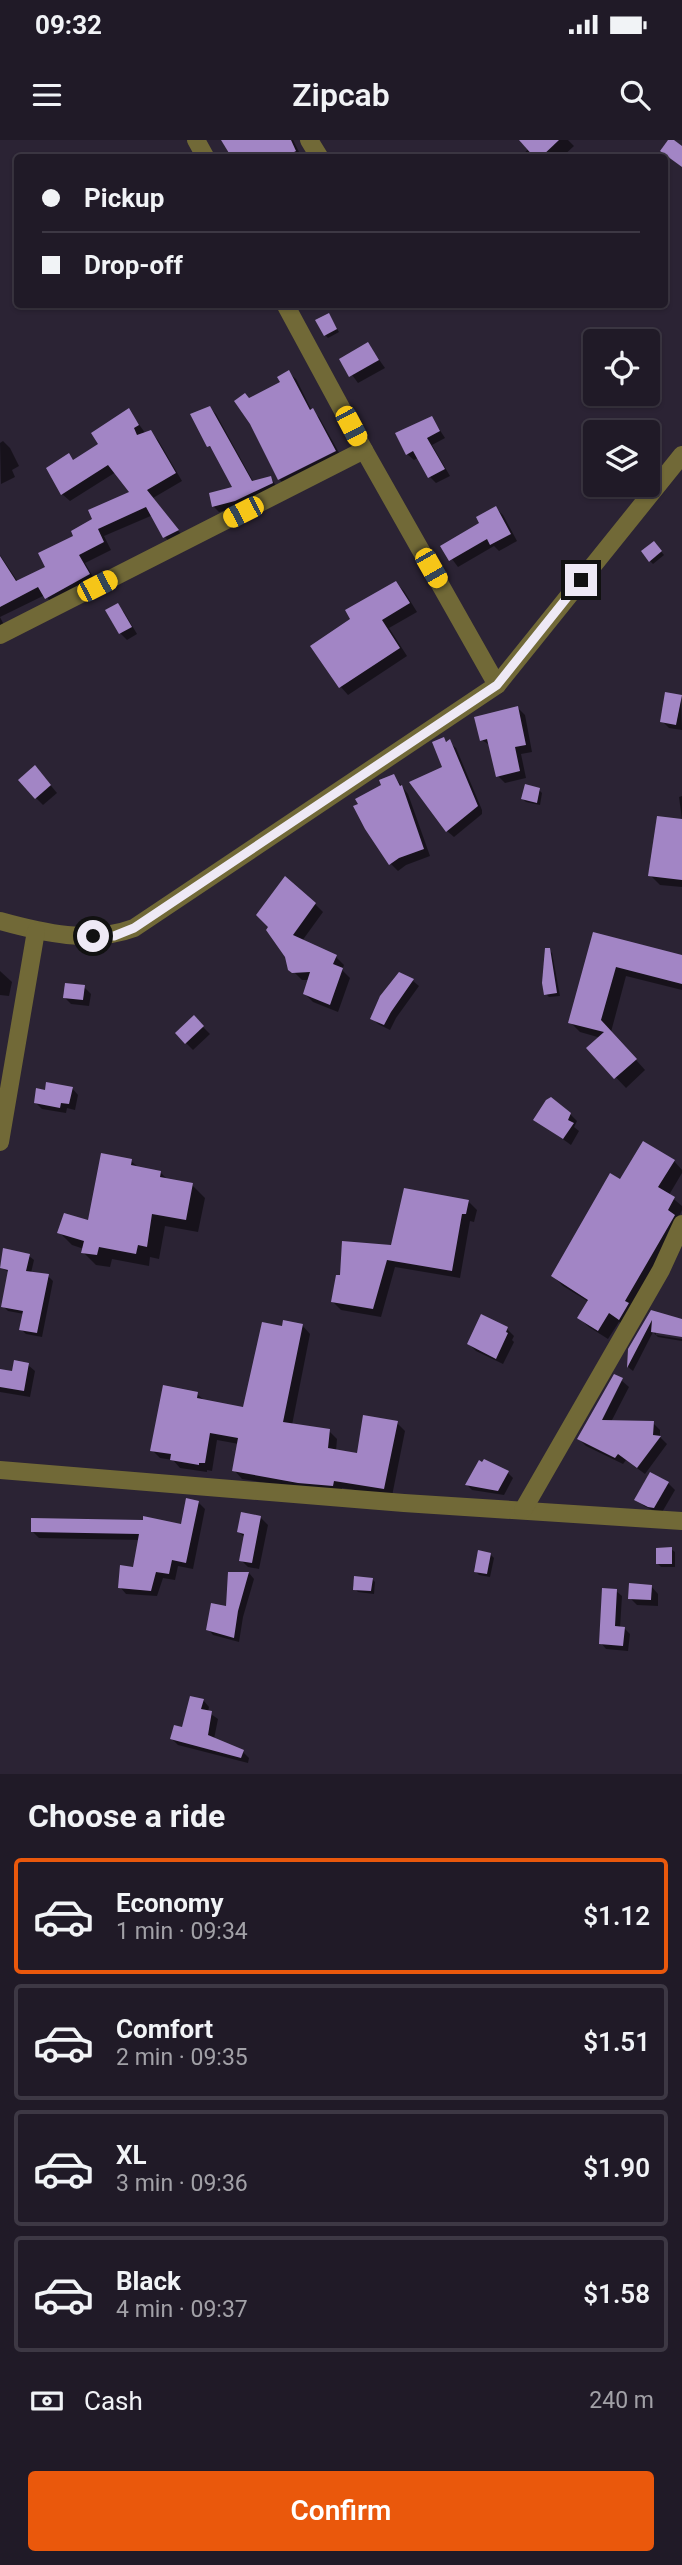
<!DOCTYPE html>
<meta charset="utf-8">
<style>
:root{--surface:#201a27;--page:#28232f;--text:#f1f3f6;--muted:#a2a1a7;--line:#3d3844;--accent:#ea580c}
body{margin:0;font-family:Roboto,sans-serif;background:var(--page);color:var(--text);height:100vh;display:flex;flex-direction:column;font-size:26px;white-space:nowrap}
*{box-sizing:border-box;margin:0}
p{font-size:23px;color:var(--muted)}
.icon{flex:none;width:38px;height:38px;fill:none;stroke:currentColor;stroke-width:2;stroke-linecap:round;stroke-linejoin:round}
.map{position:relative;height:1634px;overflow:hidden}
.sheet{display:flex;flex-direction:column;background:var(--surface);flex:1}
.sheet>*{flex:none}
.banner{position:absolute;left:14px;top:14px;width:654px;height:154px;border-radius:7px;box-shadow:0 2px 5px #0004,0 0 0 2px var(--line);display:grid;align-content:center;height:154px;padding:0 28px;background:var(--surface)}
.tools{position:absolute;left:583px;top:189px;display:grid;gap:14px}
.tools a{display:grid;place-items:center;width:77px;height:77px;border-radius:7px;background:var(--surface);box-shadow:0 2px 5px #0004,0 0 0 2px var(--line);font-size:35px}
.end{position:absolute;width:32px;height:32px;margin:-16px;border:9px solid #eee9f5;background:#111;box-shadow:0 0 0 4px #111}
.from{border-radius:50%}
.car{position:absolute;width:21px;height:42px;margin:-21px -10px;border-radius:9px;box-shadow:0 0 5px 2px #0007;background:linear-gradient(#f5c518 24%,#345 0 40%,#f5c518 0 76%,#345 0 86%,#f5c518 0)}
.banner b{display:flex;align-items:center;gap:24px;height:66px;font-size:26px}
.banner b+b{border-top:2px solid var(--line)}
.banner i{width:18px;height:18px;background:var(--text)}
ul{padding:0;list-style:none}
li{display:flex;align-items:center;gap:21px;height:116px;margin:0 14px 10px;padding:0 14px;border:4px solid var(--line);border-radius:7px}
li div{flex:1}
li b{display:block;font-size:26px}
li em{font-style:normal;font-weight:600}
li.current{border-color:var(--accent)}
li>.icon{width:63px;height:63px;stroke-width:1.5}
h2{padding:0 28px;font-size:32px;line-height:84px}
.pay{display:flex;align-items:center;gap:18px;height:77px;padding:0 28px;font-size:26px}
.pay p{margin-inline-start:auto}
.cta{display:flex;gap:14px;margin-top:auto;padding:14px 28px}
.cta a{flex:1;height:80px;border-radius:7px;background:var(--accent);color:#fff;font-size:28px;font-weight:600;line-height:80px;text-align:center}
.status{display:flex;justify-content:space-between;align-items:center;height:49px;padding:0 35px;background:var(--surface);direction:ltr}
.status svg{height:19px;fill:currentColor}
header{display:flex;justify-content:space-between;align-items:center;height:91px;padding:0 28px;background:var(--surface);font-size:32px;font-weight:600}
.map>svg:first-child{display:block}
.shadow{fill:#0007}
.building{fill:#a285c5}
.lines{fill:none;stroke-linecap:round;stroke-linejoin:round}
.minor{stroke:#716937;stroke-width:18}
.route{stroke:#eee9f5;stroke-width:9}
</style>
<div class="status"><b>09:32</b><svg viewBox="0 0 49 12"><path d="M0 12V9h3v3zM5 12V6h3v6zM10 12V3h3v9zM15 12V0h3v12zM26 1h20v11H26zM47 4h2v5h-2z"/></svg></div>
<header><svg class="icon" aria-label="menu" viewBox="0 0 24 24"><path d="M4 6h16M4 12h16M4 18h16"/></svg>Zipcab<svg class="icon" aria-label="search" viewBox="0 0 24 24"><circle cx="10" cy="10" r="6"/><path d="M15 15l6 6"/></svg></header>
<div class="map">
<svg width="682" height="1634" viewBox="0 0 682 1634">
<rect width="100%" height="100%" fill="#2b2334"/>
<g class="shadow">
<path d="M 223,0 L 293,0 L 302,18 L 231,18 L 233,16 Z"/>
<path d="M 522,0 L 568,0 L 574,6 L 561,18 L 520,18 L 529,8 Z"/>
<path d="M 331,178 L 339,192 L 328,198 L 325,195 Z"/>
<path d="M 368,204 L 385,228 L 358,243 L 341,220 Z"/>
<path d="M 289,233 L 296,239 L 312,271 L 319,277 L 342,318 L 286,346 L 279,339 L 249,260 L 283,243 Z"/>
<path d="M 210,268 L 216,274 L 254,343 L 271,338 L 278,349 L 242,366 L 219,372 L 213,366 L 235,348 L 215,312 L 209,306 Z"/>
<path d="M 129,271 L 146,294 L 150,292 L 158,300 L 182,341 L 153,358 L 184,398 L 172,405 L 165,397 L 153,375 L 104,396 L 111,410 L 85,423 L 96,442 L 54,466 L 45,455 L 0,477 L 6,489 L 0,492 L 0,415 L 18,442 L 48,427 L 75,397 L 132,353 L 116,332 L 70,361 L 62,354 L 69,316 L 74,321 L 100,304 Z"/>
<path d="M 432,278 L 445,298 L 432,305 L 450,336 L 436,343 L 430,337 L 419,317 L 414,320 L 407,314 Z"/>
<path d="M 3,301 L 10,308 L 19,326 L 12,330 L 15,337 L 1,344 L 0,303 Z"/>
<path d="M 496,368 L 503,375 L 517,401 L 499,411 L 494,406 L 458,427 L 443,407 L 481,384 Z"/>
<path d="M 654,403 L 664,415 L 653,424 L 650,421 Z"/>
<path d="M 396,443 L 404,451 L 417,472 L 389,488 L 407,516 L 348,555 L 340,546 L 352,479 Z"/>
<path d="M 117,465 L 124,472 L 137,494 L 127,500 L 120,493 Z"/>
<path d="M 681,556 L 682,590 L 669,588 L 662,581 Z"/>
<path d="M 518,568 L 525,575 L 532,612 L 521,614 L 526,638 L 505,643 L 498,636 L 491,606 L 482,600 Z"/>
<path d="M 443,599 L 456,608 L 482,670 L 482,674 L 454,697 L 447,691 Z"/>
<path d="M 42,635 L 57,653 L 43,665 L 36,658 Z"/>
<path d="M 394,636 L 408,654 L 430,716 L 406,725 L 398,731 L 391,724 Z"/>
<path d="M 539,650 L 542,653 L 540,665 L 526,662 L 523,659 Z"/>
<path d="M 682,656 L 682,679 L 679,657 Z"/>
<path d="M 682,681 L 682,747 L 660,745 L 650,735 Z"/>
<path d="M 315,764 L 323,772 L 302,801 L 336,817 L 344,825 L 342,830 L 350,838 L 338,872 L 313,862 L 305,854 L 309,840 L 302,840 L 288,826 L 287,817 L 268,790 Z"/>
<path d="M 594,794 L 682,817 L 682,850 L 626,836 L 611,892 L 645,930 L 626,948 L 589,909 L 601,898 L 580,892 L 570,882 Z"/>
<path d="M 549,810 L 552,813 L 560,856 L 549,857 L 546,854 Z"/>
<path d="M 0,831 L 12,842 L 9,856 L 0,855 Z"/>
<path d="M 399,834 L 413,841 L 419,846 L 396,878 L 390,890 L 378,884 L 372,878 Z"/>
<path d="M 84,847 L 91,854 L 89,866 L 71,864 L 64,857 Z"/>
<path d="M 194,878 L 210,894 L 193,910 L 177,894 Z"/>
<path d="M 72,948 L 78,955 L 75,970 L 67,968 L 66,973 L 42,969 L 35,962 L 46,952 Z"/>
<path d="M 570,974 L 577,981 L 574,987 L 579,991 L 571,1005 L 535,979 Z"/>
<path d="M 131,1021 L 139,1028 L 160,1032 L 168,1040 L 192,1045 L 205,1058 L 198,1092 L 165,1086 L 159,1119 L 150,1117 L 149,1126 L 112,1119 L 110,1127 L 96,1125 L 83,1112 L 84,1109 L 72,1105 L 59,1092 L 89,1083 Z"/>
<path d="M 674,1021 L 682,1030 L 682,1033 L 669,1055 L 682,1066 L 682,1070 L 629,1188 L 619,1182 L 608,1199 L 589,1187 L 579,1178 L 589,1162 L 563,1146 L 553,1136 L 620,1041 Z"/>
<path d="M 468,1061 L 477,1070 L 474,1082 L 470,1081 L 460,1138 L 395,1127 L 381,1177 L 341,1170 L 333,1162 L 392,1107 Z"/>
<path d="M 4,1110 L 29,1116 L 34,1120 L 31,1133 L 48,1136 L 53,1141 L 42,1197 L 26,1194 L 21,1189 L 24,1174 L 8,1171 L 3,1166 L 10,1133 L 0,1127 Z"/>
<path d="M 652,1172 L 682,1180 L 682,1195 L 656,1191 L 656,1195 L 682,1199 L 682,1201 L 658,1197 L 653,1192 L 633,1231 L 628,1227 L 630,1210 Z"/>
<path d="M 482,1177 L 507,1189 L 514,1196 L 512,1200 L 514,1202 L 503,1224 L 476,1211 L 469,1204 Z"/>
<path d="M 302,1185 L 310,1194 L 292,1285 L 329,1291 L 337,1299 L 336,1311 L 358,1315 L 397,1283 L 405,1291 L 392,1356 L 342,1348 L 341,1353 L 307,1350 L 242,1339 L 234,1330 L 239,1304 L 217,1300 L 212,1331 L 207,1330 L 207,1332 L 180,1328 L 173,1320 L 160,1318 L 152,1310 L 197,1254 L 205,1261 L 244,1269 L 283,1188 Z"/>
<path d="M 28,1225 L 35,1231 L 30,1257 L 0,1252 L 0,1234 L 14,1233 Z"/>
<path d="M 621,1240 L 629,1247 L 611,1282 L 653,1283 L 660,1290 L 660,1297 L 667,1304 L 645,1334 L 626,1320 L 623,1324 L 586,1306 L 579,1299 Z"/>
<path d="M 485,1321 L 508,1333 L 513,1338 L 504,1355 L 472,1350 L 467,1345 Z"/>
<path d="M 668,1343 L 675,1350 L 661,1374 L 644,1366 L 637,1359 Z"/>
<path d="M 198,1362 L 205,1369 L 193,1429 L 178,1426 L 175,1440 L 163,1438 L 157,1456 L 126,1454 L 120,1447 L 134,1429 L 140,1400 L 39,1398 L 32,1391 L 182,1386 Z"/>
<path d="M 261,1378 L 268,1385 L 259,1429 L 248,1427 L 241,1420 L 245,1398 L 239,1392 Z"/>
<path d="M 671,1409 L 675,1412 L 675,1427 L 661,1427 L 658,1424 Z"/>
<path d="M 490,1414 L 494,1418 L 490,1437 L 479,1435 L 476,1432 Z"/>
<path d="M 229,1433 L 249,1433 L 254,1439 L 243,1477 L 239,1502 L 213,1495 L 208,1489 L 228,1468 Z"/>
<path d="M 372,1439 L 375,1442 L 374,1454 L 358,1452 L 355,1449 Z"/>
<path d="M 651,1446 L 658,1454 L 658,1466 L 637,1465 L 630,1458 Z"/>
<path d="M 616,1451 L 622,1456 L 620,1488 L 624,1488 L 630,1494 L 628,1511 L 606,1509 L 601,1503 Z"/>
<path d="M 203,1560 L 209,1567 L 208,1572 L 218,1579 L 214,1599 L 243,1612 L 249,1618 L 248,1623 L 178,1605 L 172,1599 L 184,1589 Z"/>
</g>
<g class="building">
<path d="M 221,0 L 291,0 L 296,11 L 283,18 L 232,18 Z"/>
<path d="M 519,0 L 559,0 L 540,18 L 535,18 Z"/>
<path d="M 668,0 L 674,0 L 682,6 L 682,27 L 660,11 Z"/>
<path d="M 329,173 L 337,189 L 324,196 L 315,180 Z"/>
<path d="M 368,202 L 379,220 L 349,237 L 339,219 Z"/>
<path d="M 289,230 L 310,270 L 313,268 L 336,311 L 278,340 L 250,284 L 234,261 L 245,253 L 249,258 L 280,242 L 277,237 Z"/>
<path d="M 210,266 L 252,341 L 271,336 L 273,343 L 235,361 L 212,367 L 209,353 L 232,347 L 210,306 L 207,307 L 190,274 Z"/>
<path d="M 129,268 L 139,285 L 134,288 L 137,295 L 151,290 L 176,333 L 147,350 L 179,390 L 163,398 L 146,367 L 98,389 L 104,402 L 79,415 L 90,434 L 45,459 L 38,447 L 0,467 L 0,416 L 16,441 L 45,427 L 38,413 L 73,396 L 71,391 L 92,379 L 88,370 L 129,352 L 108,325 L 61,355 L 46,328 L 69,313 L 73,320 L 98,304 L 91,293 Z"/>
<path d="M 432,276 L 440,291 L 427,298 L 445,329 L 428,338 L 413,311 L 406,315 L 395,293 Z"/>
<path d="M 496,366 L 511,394 L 490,405 L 487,399 L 449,421 L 440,406 L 479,383 L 476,377 Z"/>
<path d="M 654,401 L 662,411 L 649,422 L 641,411 Z"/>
<path d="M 396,441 L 410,463 L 382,480 L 400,508 L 339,548 L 310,506 L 350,479 L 345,470 Z"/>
<path d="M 118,463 L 132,487 L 119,494 L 105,470 Z"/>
<path d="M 665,552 L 682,555 L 676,585 L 660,582 Z"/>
<path d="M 518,566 L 526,605 L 515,607 L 520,631 L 496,637 L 487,599 L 480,601 L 474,577 Z"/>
<path d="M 444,597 L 446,602 L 450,599 L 478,666 L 446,692 L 409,642 L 442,627 L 432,602 Z"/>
<path d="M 35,625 L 51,645 L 35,659 L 18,640 Z"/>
<path d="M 394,634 L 400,646 L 402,645 L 424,709 L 399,718 L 389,725 L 365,689 L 353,666 L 358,664 L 355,659 L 381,645 L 379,640 Z"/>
<path d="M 525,644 L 540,648 L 537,663 L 521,659 Z"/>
<path d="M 657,676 L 682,679 L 682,740 L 648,736 Z"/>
<path d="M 285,736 L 316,763 L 293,795 L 337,815 L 333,824 L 343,828 L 330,865 L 303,854 L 310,832 L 292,833 L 288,830 L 285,817 L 266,790 L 268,787 L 256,775 Z"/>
<path d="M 593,792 L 682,815 L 682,844 L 616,827 L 601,880 L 637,919 L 614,939 L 586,908 L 604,892 L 568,883 Z"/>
<path d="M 545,808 L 550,808 L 557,853 L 544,855 L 542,843 Z"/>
<path d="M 399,832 L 414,839 L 391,872 L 384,885 L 370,879 L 380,856 Z"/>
<path d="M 65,843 L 85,845 L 83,860 L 63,858 Z"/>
<path d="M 194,875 L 204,886 L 185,904 L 175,893 Z"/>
<path d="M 46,942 L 73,947 L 69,964 L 61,963 L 60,968 L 34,963 L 36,948 L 45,950 Z"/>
<path d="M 551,957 L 571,973 L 568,980 L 574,983 L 563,999 L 533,980 L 546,960 Z"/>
<path d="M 643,1001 L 675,1020 L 658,1047 L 675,1057 L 668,1070 L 675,1075 L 625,1161 L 629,1163 L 619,1180 L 609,1173 L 598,1191 L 577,1178 L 588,1160 L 551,1136 L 610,1033 L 620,1039 Z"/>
<path d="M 101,1013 L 132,1019 L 131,1025 L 161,1031 L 160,1037 L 193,1043 L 186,1080 L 152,1074 L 147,1107 L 138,1105 L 136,1114 L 99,1107 L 97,1115 L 81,1113 L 84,1101 L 57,1093 L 64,1073 L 88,1080 Z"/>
<path d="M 404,1048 L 469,1060 L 466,1074 L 462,1074 L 452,1131 L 387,1120 L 373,1169 L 331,1162 L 336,1135 L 340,1135 L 342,1101 L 391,1105 Z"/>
<path d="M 3,1108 L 30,1114 L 26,1131 L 49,1134 L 37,1193 L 19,1190 L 23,1171 L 1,1167 L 8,1130 L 0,1128 Z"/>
<path d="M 651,1170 L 682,1179 L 682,1197 L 651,1192 L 652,1180 L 627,1228 L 628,1209 Z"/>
<path d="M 481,1174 L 508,1187 L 506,1192 L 508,1193 L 496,1219 L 467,1204 Z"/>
<path d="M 283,1180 L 303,1184 L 283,1282 L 330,1289 L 328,1308 L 357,1313 L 363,1275 L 398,1281 L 384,1349 L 334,1341 L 333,1346 L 298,1343 L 232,1331 L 238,1298 L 210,1293 L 205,1323 L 199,1323 L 199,1325 L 170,1320 L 171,1314 L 150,1311 L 163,1245 L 198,1252 L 197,1258 L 243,1267 L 262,1182 L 282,1186 Z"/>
<path d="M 14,1220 L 29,1223 L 24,1251 L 0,1247 L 0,1229 L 12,1231 Z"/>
<path d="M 614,1234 L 623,1238 L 602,1280 L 654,1281 L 653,1295 L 661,1296 L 637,1328 L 618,1314 L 615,1318 L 577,1299 Z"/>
<path d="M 484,1319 L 509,1331 L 498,1351 L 465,1345 L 479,1320 L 482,1322 Z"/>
<path d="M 650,1332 L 669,1342 L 654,1368 L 648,1367 L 634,1360 Z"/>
<path d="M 186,1358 L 199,1361 L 186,1423 L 172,1420 L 169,1434 L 156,1432 L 151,1451 L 118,1448 L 120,1425 L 133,1427 L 139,1394 L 31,1392 L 31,1378 L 143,1380 L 143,1376 L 181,1384 Z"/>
<path d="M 241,1372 L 261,1376 L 252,1423 L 239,1421 L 244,1394 L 237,1392 Z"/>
<path d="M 672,1407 L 672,1424 L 656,1424 L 656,1408 Z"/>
<path d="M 478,1410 L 491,1413 L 487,1434 L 474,1432 Z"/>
<path d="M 228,1432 L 249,1432 L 238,1471 L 234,1498 L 206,1490 L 211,1463 L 226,1466 Z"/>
<path d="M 354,1436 L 373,1438 L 371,1451 L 353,1450 Z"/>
<path d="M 629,1443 L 652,1445 L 651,1460 L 628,1459 Z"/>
<path d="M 602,1448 L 617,1449 L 615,1486 L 625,1487 L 623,1506 L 599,1504 Z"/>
<path d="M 190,1556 L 204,1559 L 201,1569 L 212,1571 L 208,1595 L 244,1610 L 241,1618 L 170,1599 L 174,1585 L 182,1587 Z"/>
</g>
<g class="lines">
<g class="minor">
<path d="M 196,0 L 206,18"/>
<path d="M 309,0 L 320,18"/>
<path d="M 285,164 L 364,310 L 497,545"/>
<path d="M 0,495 L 364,310"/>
<path d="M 0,781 C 43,793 91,804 134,788 L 497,545 L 682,315"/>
<path d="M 0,1002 L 36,791"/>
<path d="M 0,1330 L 404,1363 L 682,1381"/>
<path d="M 523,1370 L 661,1130 L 682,1084"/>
</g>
</g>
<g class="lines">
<path class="route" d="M 93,796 L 114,796 L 134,788 L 497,545 L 581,440"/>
</g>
</svg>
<div class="tools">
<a><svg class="icon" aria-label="locate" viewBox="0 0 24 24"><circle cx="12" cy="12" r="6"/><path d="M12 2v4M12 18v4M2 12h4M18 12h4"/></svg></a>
<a><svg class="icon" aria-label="layers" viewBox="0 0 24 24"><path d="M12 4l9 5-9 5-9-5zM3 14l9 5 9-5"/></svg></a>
</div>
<i class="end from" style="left:93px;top:796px"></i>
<i class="end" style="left:581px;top:440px"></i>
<i class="car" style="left:351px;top:286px;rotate:152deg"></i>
<i class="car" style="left:243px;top:372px;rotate:243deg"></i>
<i class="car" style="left:431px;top:428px;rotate:150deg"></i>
<i class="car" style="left:97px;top:446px;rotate:63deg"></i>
<div class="banner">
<b><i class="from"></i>Pickup</b>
<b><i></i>Drop-off</b>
</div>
</div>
<section class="sheet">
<h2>Choose a ride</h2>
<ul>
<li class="current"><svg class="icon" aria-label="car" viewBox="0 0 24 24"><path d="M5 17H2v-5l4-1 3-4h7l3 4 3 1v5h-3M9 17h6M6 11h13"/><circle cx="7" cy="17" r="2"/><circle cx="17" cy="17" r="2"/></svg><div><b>Economy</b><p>1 min · 09:34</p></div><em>$1.12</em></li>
<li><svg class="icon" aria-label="car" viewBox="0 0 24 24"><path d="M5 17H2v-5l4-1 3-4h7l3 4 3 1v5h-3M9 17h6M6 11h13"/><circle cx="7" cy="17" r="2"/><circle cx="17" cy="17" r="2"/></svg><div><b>Comfort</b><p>2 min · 09:35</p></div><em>$1.51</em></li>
<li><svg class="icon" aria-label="car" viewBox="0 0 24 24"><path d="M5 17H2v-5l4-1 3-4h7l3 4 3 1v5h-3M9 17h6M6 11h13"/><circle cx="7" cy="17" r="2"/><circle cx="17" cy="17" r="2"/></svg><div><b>XL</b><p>3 min · 09:36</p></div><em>$1.90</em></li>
<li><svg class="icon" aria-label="car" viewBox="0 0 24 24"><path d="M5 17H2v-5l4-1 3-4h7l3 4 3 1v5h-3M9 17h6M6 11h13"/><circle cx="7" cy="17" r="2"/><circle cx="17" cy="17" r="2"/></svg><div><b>Black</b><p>4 min · 09:37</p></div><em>$1.58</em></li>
</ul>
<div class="pay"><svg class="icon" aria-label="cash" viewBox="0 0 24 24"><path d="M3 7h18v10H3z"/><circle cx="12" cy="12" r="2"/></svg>Cash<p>240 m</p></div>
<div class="cta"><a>Confirm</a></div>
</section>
